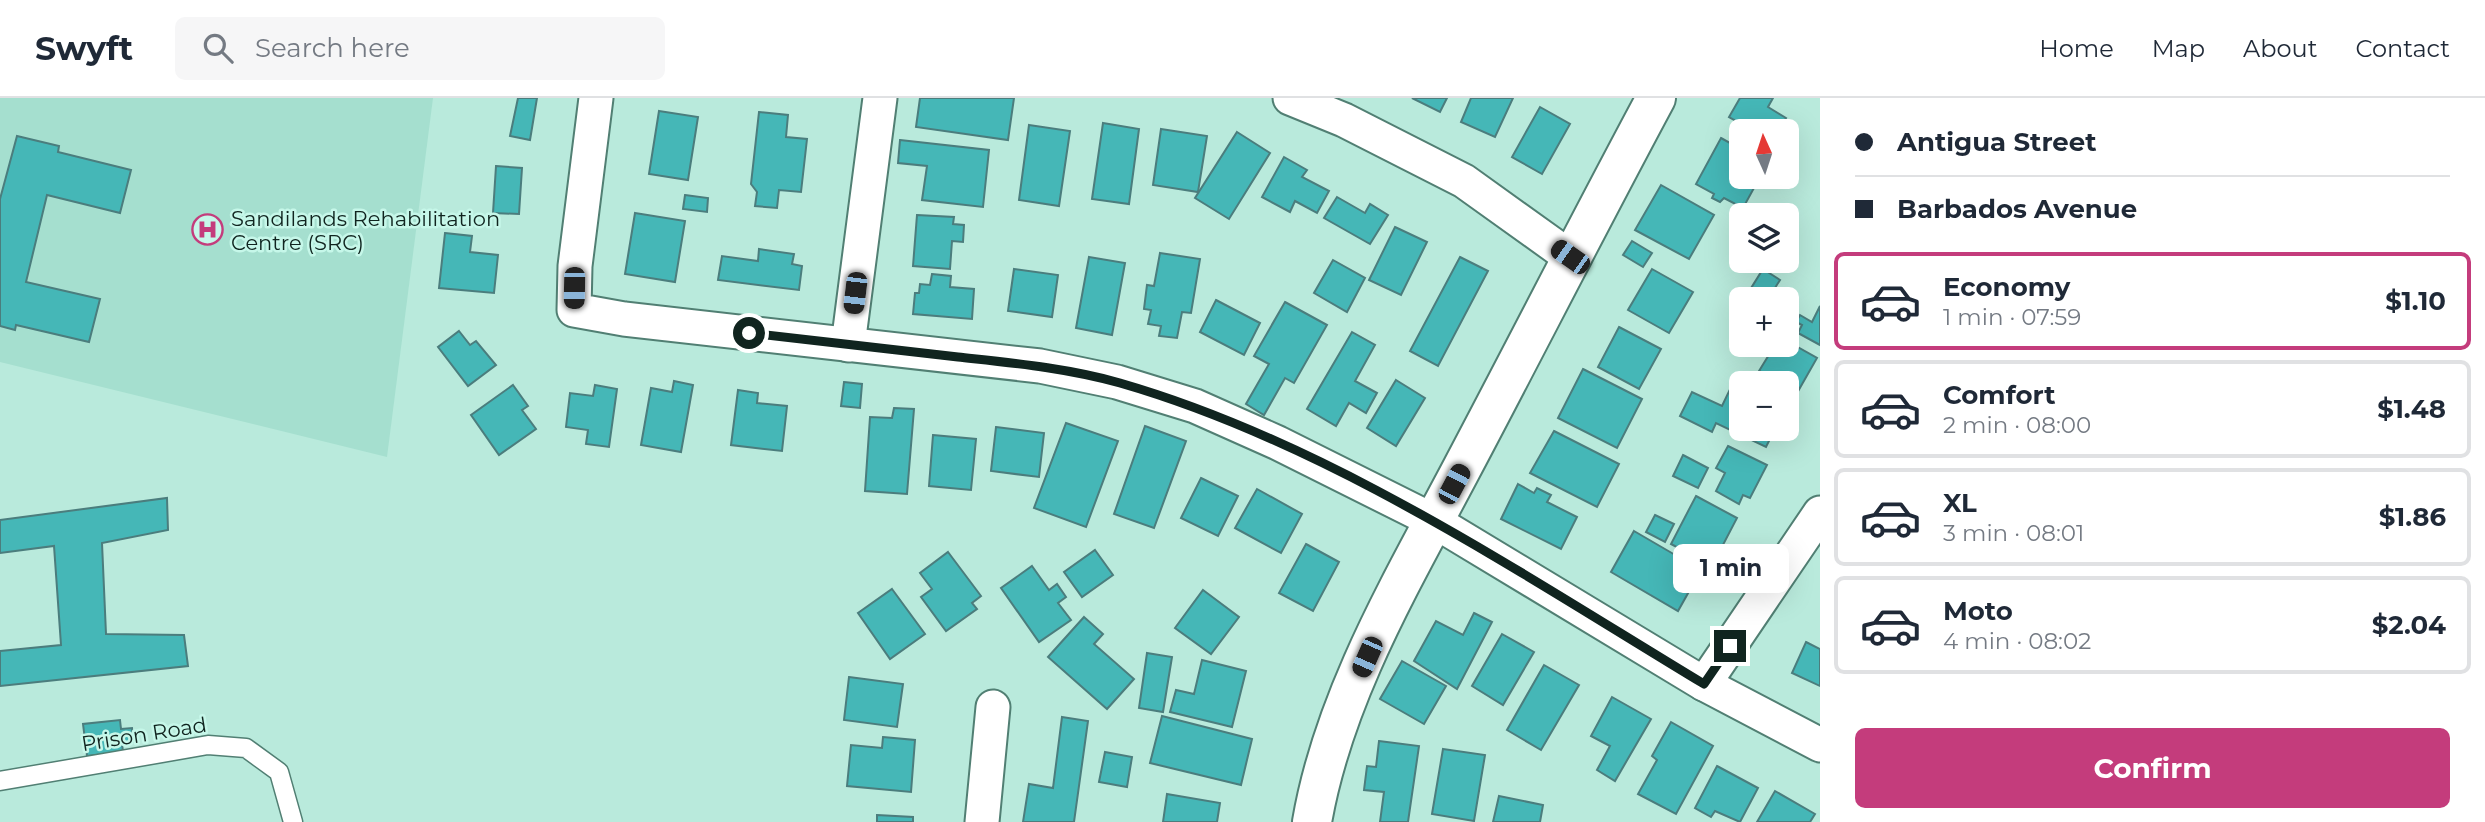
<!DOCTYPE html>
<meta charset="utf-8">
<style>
:root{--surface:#fff;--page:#f6f6f7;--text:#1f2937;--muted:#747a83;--line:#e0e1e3;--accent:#c43c7c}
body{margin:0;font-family:Montserrat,sans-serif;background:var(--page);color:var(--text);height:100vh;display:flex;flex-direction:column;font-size:26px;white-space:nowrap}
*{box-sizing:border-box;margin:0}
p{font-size:23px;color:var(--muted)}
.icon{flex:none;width:38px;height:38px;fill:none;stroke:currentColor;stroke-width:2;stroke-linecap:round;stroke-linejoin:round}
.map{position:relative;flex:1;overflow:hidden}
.drawer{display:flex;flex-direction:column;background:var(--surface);width:665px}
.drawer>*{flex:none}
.guide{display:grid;align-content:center;height:154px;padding:0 35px;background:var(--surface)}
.needle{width:46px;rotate:357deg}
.tools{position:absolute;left:1729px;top:21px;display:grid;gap:14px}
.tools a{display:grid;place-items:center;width:70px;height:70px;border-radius:10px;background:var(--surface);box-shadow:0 7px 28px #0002;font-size:35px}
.end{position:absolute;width:32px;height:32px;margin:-16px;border:9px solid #10241f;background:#fff;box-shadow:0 0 0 4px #fff}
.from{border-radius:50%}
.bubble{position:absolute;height:49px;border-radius:10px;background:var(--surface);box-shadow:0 7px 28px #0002;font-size:23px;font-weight:700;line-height:49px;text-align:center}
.car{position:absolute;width:21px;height:42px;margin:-21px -10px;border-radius:9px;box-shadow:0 0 5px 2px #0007;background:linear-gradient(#222 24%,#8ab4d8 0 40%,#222 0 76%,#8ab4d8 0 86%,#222 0)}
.guide b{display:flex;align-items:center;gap:24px;height:66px;font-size:26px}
.guide b+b{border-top:2px solid var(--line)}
.guide i{width:18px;height:18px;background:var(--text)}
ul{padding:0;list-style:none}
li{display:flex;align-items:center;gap:21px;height:98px;margin:0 14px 10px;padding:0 21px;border:4px solid var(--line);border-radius:10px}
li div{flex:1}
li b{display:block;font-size:26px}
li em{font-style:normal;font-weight:700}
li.selected{border-color:var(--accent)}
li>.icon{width:63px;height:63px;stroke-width:1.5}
.primary-button{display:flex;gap:14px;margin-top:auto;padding:14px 35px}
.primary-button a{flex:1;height:80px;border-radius:10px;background:var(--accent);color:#fff;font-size:28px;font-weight:700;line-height:80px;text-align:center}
header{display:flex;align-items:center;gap:42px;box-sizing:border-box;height:98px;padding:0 35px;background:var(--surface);border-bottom:2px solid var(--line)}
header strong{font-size:33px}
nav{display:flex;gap:38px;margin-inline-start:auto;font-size:24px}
.search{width:490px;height:63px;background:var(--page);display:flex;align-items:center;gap:18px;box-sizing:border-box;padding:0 24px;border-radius:10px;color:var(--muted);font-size:26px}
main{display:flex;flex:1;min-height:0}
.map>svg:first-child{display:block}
.built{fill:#a5dfcf}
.building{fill:#45b7b7;stroke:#4b7d7d;stroke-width:2}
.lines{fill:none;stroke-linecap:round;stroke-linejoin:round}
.lane-casing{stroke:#517f73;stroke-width:21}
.street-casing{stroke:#517f73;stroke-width:37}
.secondary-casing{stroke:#517f73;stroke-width:42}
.lane{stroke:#fff;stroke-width:18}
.street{stroke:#fff;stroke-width:33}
.secondary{stroke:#fff;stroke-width:38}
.route{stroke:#10241f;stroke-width:9}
.labels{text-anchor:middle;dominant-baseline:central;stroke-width:5;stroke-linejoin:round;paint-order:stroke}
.poi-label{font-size:21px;fill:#10241f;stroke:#c6f7e9;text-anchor:start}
.street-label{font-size:21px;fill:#10241f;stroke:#c6f7e9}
</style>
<header>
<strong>Swyft</strong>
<div class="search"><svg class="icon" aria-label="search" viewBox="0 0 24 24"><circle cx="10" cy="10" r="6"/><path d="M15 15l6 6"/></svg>Search here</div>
<nav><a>Home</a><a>Map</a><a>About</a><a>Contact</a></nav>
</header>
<main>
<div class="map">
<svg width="1820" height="724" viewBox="0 0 1820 724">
<rect width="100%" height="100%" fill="#b9eadc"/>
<path class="built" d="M 0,0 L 433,0 L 387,359 L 0,264 Z"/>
<g class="building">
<path d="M 518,0 L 537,0 L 530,42 L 510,38 Z"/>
<path d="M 920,0 L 1014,0 L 1008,42 L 916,29 Z"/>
<path d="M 1412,0 L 1447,0 L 1440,14 Z"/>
<path d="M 1471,0 L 1513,0 L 1495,39 L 1461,24 Z"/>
<path d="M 1740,0 L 1773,0 L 1768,9 L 1786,20 L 1778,33 L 1754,33 L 1729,19 Z"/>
<path d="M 1540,9 L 1570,26 L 1542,76 L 1512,59 Z"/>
<path d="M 659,13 L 698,19 L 688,82 L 649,76 Z"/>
<path d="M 759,14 L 788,17 L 786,39 L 807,41 L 801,94 L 779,92 L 777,110 L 755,108 L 757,94 L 751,86 Z"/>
<path d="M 1103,25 L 1139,31 L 1129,106 L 1092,101 Z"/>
<path d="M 1029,27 L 1070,33 L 1059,108 L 1019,102 Z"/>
<path d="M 1161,31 L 1207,38 L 1198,94 L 1153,87 Z"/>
<path d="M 1237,34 L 1270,55 L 1229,121 L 1195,100 Z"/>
<path d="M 17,38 L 59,48 L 58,54 L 131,72 L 120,115 L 47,97 L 26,184 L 100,201 L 89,244 L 16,227 L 15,232 L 0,228 L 0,101 Z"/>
<path d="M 1721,40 L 1741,51 L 1741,79 L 1760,79 L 1743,110 L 1724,100 L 1720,104 L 1712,100 L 1714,96 L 1696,86 Z"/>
<path d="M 900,42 L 989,52 L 983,109 L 922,102 L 927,68 L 898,65 Z"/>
<path d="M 1284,59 L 1307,72 L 1302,79 L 1329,93 L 1317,115 L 1295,103 L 1290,114 L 1262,99 Z"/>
<path d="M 496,68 L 522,70 L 519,116 L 493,115 Z"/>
<path d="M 1661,87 L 1714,117 L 1689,161 L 1635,132 Z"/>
<path d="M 685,97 L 708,100 L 707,114 L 683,111 Z"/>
<path d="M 1337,99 L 1365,115 L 1370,106 L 1388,117 L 1370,146 L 1324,120 Z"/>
<path d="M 635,115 L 685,123 L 675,184 L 625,176 Z"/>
<path d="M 917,117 L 954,119 L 953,126 L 964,127 L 963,144 L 952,143 L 950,171 L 913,168 Z"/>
<path d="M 1395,129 L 1427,144 L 1401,197 L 1369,182 Z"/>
<path d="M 445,135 L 472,138 L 470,154 L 498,157 L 494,195 L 439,190 Z"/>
<path d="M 1632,143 L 1652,155 L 1643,169 L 1623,157 Z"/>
<path d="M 759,151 L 794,156 L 792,166 L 802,168 L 799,192 L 718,182 L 722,158 L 758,163 Z"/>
<path d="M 1160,155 L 1200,161 L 1191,215 L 1182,214 L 1177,240 L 1159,238 L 1161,228 L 1148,226 L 1151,212 L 1144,211 L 1147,187 L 1154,188 Z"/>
<path d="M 1089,159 L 1125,165 L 1112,237 L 1076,230 Z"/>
<path d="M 1460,159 L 1488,173 L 1438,268 L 1410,253 Z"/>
<path d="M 1333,162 L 1365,180 L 1347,214 L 1314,195 Z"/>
<path d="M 1014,171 L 1058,177 L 1052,219 L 1008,213 Z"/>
<path d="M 1652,171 L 1693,194 L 1669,235 L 1628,212 Z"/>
<path d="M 1763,171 L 1780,182 L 1768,201 L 1759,201 L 1748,195 Z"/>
<path d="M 932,176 L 951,178 L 950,189 L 974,191 L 972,221 L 913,216 L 915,195 L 919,195 L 920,186 L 930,187 Z"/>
<path d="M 1216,202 L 1260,225 L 1244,257 L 1200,234 Z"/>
<path d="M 1285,204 L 1327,227 L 1294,285 L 1285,280 L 1264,317 L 1246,306 L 1269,266 L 1254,258 Z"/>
<path d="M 1820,208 L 1820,247 L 1798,235 L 1802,227 L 1796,224 L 1800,217 L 1812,224 Z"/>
<path d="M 1619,229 L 1661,251 L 1639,291 L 1598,269 Z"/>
<path d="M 459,233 L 470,247 L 476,243 L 496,267 L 468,288 L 438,249 Z"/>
<path d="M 1352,234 L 1375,247 L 1355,283 L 1377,295 L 1366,315 L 1349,305 L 1336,328 L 1307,311 Z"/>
<path d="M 1787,243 L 1817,260 L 1797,295 L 1787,289 L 1787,285 L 1759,273 L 1775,247 L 1787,247 Z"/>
<path d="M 1583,271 L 1642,301 L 1617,350 L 1558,320 Z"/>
<path d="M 1396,282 L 1425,300 L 1396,348 L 1367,330 Z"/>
<path d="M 674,283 L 693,287 L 681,354 L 641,347 L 651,290 L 672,294 Z"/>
<path d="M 1734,283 L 1741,286 L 1741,331 L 1775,331 L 1766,349 L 1716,325 L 1712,334 L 1680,318 L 1692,294 L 1722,308 Z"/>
<path d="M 844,284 L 862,286 L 860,310 L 841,308 Z"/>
<path d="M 513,287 L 528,308 L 522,312 L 536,331 L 499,357 L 471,317 Z"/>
<path d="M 595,287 L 617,291 L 609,349 L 586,346 L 588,332 L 566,329 L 570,295 L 593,298 Z"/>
<path d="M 738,292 L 758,295 L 757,305 L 787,308 L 782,353 L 731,347 Z"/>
<path d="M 894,310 L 914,311 L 907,396 L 865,393 L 870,319 L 892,320 Z"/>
<path d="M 1066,325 L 1118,343 L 1086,429 L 1034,410 Z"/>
<path d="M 1145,328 L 1186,343 L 1154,430 L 1114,416 Z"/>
<path d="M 996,329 L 1044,335 L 1039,379 L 991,373 Z"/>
<path d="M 1554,333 L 1619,366 L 1597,409 L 1530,375 Z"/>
<path d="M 933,337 L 976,341 L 971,392 L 929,388 Z"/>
<path d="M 1728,348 L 1767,367 L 1750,400 L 1743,397 L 1739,406 L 1716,393 L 1725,375 L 1716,370 Z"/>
<path d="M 1683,357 L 1708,370 L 1698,390 L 1673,378 Z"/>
<path d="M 1201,380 L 1238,398 L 1218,438 L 1181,420 Z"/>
<path d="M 1518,386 L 1534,395 L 1537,390 L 1551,397 L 1547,404 L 1577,419 L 1561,451 L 1501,421 Z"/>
<path d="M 1257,391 L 1302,416 L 1281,455 L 1235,430 Z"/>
<path d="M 1696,398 L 1737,420 L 1712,468 L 1671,446 Z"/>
<path d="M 167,400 L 168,432 L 102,445 L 106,536 L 184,537 L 188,568 L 0,588 L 0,553 L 61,547 L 54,448 L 0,455 L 0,422 Z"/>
<path d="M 1655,417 L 1674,426 L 1665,444 L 1646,434 Z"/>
<path d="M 1634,433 L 1701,472 L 1678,513 L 1611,474 Z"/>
<path d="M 1306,446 L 1339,464 L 1313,513 L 1279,495 Z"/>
<path d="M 1095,452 L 1113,477 L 1082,499 L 1064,474 Z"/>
<path d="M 948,454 L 981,498 L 972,505 L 977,511 L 946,533 L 921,499 L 932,491 L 920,475 Z"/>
<path d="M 1032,468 L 1049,492 L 1057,486 L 1066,499 L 1058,505 L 1071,522 L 1039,544 L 1001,490 Z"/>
<path d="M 892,491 L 925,536 L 890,561 L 858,515 Z"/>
<path d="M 1203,492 L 1239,519 L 1211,556 L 1175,530 Z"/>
<path d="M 1474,515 L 1492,524 L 1457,591 L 1414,563 L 1436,523 L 1463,537 Z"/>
<path d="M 1084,519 L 1103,536 L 1094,546 L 1134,581 L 1107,611 L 1048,559 Z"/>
<path d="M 1502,536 L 1534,554 L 1503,607 L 1472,588 Z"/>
<path d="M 1806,544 L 1820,551 L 1820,588 L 1792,575 Z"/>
<path d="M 1147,555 L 1172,559 L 1163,614 L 1139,610 Z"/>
<path d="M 1202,562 L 1246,573 L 1232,629 L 1170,614 L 1176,592 L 1194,596 Z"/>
<path d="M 1402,563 L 1446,588 L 1424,626 L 1380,601 Z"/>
<path d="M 1544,567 L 1579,587 L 1541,652 L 1507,632 Z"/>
<path d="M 849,579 L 903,586 L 897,629 L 844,622 Z"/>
<path d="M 1612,599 L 1651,621 L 1615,683 L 1597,672 L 1610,648 L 1591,638 Z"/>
<path d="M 1162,618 L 1252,641 L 1241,687 L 1150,665 Z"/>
<path d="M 1062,619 L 1088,623 L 1074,724 L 1023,724 L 1029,686 L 1053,690 Z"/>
<path d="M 120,622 L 121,631 L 132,630 L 133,644 L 122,645 L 123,654 L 87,658 L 83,626 Z"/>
<path d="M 1671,624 L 1713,648 L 1676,716 L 1638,696 L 1657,662 L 1652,658 Z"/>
<path d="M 883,639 L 915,642 L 911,694 L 847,688 L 851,647 L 882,650 Z"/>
<path d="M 1379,643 L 1419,648 L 1408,724 L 1380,724 L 1384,694 L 1364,692 L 1367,668 L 1376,669 Z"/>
<path d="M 1443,651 L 1485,657 L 1474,723 L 1432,716 Z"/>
<path d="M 1105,654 L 1132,659 L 1127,689 L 1099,684 Z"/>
<path d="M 1717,668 L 1758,690 L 1740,724 L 1715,713 L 1711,719 L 1695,710 Z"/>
<path d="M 1775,693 L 1815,716 L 1810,724 L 1757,724 Z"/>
<path d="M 1167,696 L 1220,705 L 1217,724 L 1163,724 Z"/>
<path d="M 1499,698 L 1543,707 L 1540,724 L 1493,724 Z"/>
<path d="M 877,717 L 913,719 L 913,724 L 877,724 Z"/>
</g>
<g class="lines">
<defs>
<path id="lane" d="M 0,683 L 208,647 L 246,650 L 279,674 L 293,724"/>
<g id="street">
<path d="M 596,0 L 575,168 L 574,212 L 624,221 L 1040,268 L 1117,284 L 1195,308 L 1278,345 L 1434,423 L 1704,586 L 1820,647"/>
<path d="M 1290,0 L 1344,22 L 1464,83 L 1570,159"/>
<path d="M 848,247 L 880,0"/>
<path d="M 1704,586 L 1820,415"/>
<path d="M 982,724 L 993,609"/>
</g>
<path id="secondary" d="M 1312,724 C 1334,597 1403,482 1462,370 C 1527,247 1590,123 1656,0"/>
</defs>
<use href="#lane" class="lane-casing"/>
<use href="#street" class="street-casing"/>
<use href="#secondary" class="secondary-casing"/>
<use href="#lane" class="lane"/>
<use href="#street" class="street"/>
<use href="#secondary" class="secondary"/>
</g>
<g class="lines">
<path class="route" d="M 749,235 C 819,243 888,251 958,259 C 1012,265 1067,270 1120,285 C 1328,345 1520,475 1704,586 L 1730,548"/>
</g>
<defs>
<symbol id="hospital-ring" viewBox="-11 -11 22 22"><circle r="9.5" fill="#c6f7e9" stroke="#c43c7c" stroke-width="1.5"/><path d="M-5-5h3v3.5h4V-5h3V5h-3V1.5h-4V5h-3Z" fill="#c43c7c"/></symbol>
</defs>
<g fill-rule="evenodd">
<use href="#hospital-ring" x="190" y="114" width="35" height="35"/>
</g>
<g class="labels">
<g class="poi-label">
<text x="231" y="120">Sandilands Rehabilitation<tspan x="231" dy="24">Centre (SRC)</tspan></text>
</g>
<g class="street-label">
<text transform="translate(144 636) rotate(-9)">Prison Road</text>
</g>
</g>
</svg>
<div class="tools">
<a><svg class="needle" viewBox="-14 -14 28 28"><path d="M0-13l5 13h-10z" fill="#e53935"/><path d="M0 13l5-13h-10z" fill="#747a83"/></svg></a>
<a><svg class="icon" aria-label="layers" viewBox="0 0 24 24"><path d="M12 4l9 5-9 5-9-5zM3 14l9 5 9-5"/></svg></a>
<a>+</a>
<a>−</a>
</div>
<i class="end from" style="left:749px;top:235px"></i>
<i class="end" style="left:1730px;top:548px"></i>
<div class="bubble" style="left:1673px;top:446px;width:116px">1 min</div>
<i class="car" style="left:1570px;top:159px;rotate:305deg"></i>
<i class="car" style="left:574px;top:190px;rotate:181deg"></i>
<i class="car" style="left:855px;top:195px;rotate:187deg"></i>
<i class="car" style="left:1454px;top:386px;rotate:28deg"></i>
<i class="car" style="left:1367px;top:559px;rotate:204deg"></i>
</div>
<section class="drawer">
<div class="guide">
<b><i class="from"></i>Antigua Street</b>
<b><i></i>Barbados Avenue</b>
</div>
<ul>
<li class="selected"><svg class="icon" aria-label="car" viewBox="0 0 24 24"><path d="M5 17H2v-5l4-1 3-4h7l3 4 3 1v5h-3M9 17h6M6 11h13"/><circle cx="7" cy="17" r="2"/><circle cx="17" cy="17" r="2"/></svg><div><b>Economy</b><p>1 min · 07:59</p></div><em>$1.10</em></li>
<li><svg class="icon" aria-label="car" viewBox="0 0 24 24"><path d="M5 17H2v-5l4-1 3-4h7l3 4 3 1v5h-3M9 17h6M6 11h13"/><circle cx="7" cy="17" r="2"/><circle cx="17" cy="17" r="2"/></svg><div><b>Comfort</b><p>2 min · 08:00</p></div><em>$1.48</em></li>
<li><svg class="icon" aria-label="car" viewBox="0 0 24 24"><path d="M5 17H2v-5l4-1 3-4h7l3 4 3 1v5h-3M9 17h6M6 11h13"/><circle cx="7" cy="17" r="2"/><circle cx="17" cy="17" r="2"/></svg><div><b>XL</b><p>3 min · 08:01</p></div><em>$1.86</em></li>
<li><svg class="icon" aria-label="car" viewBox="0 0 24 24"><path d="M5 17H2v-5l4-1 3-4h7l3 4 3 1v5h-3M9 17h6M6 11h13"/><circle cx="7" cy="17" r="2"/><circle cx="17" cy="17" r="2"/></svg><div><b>Moto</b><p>4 min · 08:02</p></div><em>$2.04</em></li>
</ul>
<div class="primary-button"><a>Confirm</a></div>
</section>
</main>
